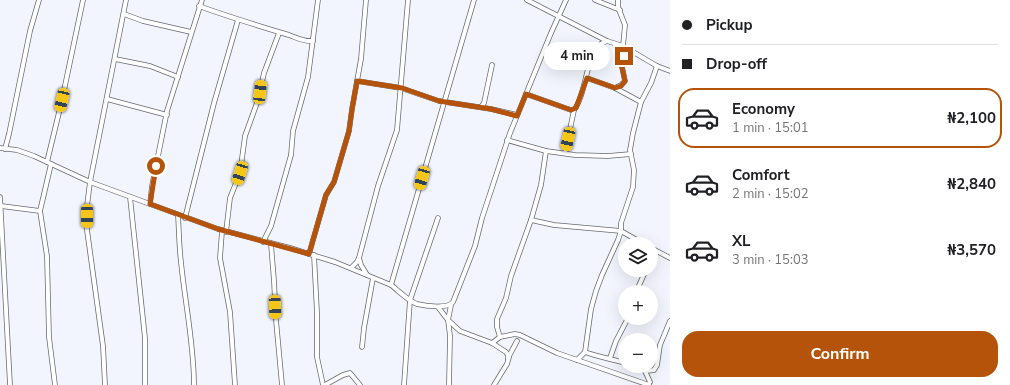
<!DOCTYPE html>
<meta charset="utf-8">
<style>
:root{--surface:#fff;--page:#f6f6f6;--text:#202124;--muted:#757577;--line:#e0e0e0;--accent:#b45309}
body{margin:0;font-family:"Nunito Sans",sans-serif;background:var(--page);color:var(--text);height:100vh;display:flex;flex-direction:column;font-size:15px;white-space:nowrap}
*{box-sizing:border-box;margin:0}
p{font-size:13px;color:var(--muted)}
.icon{flex:none;width:22px;height:22px;fill:none;stroke:currentColor;stroke-width:2;stroke-linecap:round;stroke-linejoin:round}
.map{position:relative;flex:1;overflow:hidden}
.panel{display:flex;flex-direction:column;background:var(--surface);width:340px}
.panel>*{flex:none}
.top-card{display:grid;align-content:center;height:88px;padding:0 12px;background:var(--surface)}
.controls{position:absolute;left:618px;top:237px;display:grid;gap:8px}
.controls a{display:grid;place-items:center;width:40px;height:40px;border-radius:50%;background:var(--surface);box-shadow:0 4px 16px #0002;font-size:20px}
.end{position:absolute;width:18px;height:18px;margin:-9px;border:5px solid #b45309;background:#fff;box-shadow:0 0 0 2px #fff}
.from{border-radius:50%}
.bubble{position:absolute;height:28px;border-radius:14px;background:var(--surface);box-shadow:0 4px 16px #0002;font-size:13px;font-weight:700;line-height:28px;text-align:center}
.car{position:absolute;width:12px;height:24px;margin:-12px -6px;border-radius:5px;box-shadow:0 0 3px 1px #0007;background:linear-gradient(#f5c518 24%,#345 0 40%,#f5c518 0 76%,#345 0 86%,#f5c518 0)}
.top-card b{display:flex;align-items:center;gap:14px;height:38px;font-size:15px}
.top-card b+b{border-top:1px solid var(--line)}
.top-card i{width:10px;height:10px;background:var(--text)}
ul{padding:0;list-style:none}
li{display:flex;align-items:center;gap:12px;height:60px;margin:0 8px 6px;padding:0 4px;border:2px solid transparent;border-radius:16px}
li div{flex:1}
li b{display:block;font-size:15px}
li em{font-style:normal;font-weight:700}
li.active{border-color:var(--accent)}
li>.icon{width:36px;height:36px;stroke-width:1.5}
.primary-button{display:flex;gap:8px;margin-top:auto;padding:8px 12px}
.primary-button a{flex:1;height:46px;border-radius:16px;background:var(--accent);color:#fff;font-size:16px;font-weight:700;line-height:46px;text-align:center}
main{display:flex;flex:1;min-height:0}
.map>svg:first-child{display:block}
.lines{fill:none;stroke-linecap:round;stroke-linejoin:round}
.minor-casing{stroke:#676971;stroke-width:5.5}
.minor{stroke:#fff;stroke-width:4}
.route{stroke:#b45309;stroke-width:5}
</style>
<main>
<div class="map">
<svg width="670" height="385" viewBox="0 0 670 385">
<rect width="100%" height="100%" fill="#f2f5fe"/>
<g class="lines">
<defs>
<g id="minor">
<path d="M 126,0 L 90,182 L 218,229 L 290,248 L 335,262 L 391,285 L 474,0"/>
<path d="M 527,0 L 607,41 L 623,46 L 657,66 L 670,71"/>
<path d="M 595,0 L 620,10"/>
<path d="M 199,6 C 229,17 259,26 289,35 C 297,38 304,42 313,41"/>
<path d="M 124,14 L 143,21 L 191,32"/>
<path d="M 115,59 L 150,66 L 178,77"/>
<path d="M 587,78 L 615,88 L 621,85 L 625,81 L 622,67 L 624,51 L 623,46 L 625,25 L 618,7 L 618,0"/>
<path d="M 357,81 L 401,88 L 439,101 L 491,109 L 517,115"/>
<path d="M 615,88 L 641,102"/>
<path d="M 526,94 L 571,110 L 574,110 C 586,95 586,58 598,46 C 600,44 604,42 607,41"/>
<path d="M 107,99 L 167,115"/>
<path d="M 481,107 L 484,103 L 492,65"/>
<path d="M 507,140 L 546,151 L 575,155 L 608,156 L 631,154"/>
<path d="M 0,148 L 17,150 L 34,156 L 90,182 L 87,206 L 87,230 L 103,346 L 105,385"/>
<path d="M 5,149 L 9,134 L 30,31 L 39,0"/>
<path d="M 565,153 L 574,110"/>
<path d="M 47,162 L 62,100 L 83,0"/>
<path d="M 51,164 L 40,211 L 47,256 L 49,337 L 55,385"/>
<path d="M 0,197 L 10,385"/>
<path d="M 130,197 L 145,338 L 145,385"/>
<path d="M 150,204 L 152,186 L 167,111 L 202,0"/>
<path d="M 1,206 L 40,211"/>
<path d="M 178,215 C 179,231 179,246 181,262 C 185,303 194,344 194,385"/>
<path d="M 185,218 L 214,103 L 238,20"/>
<path d="M 531,220 L 554,225 L 621,231 L 644,244"/>
<path d="M 222,231 L 220,258 L 230,312 L 235,385"/>
<path d="M 226,232 L 230,198 L 240,173 L 245,136 L 258,100 L 264,73 L 279,33"/>
<path d="M 263,242 L 271,226 L 291,155 L 293,131 L 308,77 L 318,0"/>
<path d="M 271,244 L 274,281 L 276,320 L 282,385"/>
<path d="M 651,248 L 670,258"/>
<path d="M 309,254 L 326,195 L 334,182 L 349,131 L 352,109 L 361,59 L 366,0"/>
<path d="M 314,255 L 317,313 L 317,357 L 323,385"/>
<path d="M 651,261 L 657,252"/>
<path d="M 351,268 L 357,262 L 359,258"/>
<path d="M 367,275 L 361,265 L 359,258 L 378,186 L 397,130 L 408,0"/>
<path d="M 391,285 C 399,291 408,301 417,304 C 426,306 448,309 453,302 L 475,246 L 482,218 L 510,133 L 551,33 L 566,0"/>
<path d="M 636,292 L 646,270"/>
<path d="M 451,305 L 448,320 L 460,331 L 492,343 L 500,337 L 515,334 L 520,335 L 557,353 L 649,385"/>
<path d="M 438,307 L 448,320 L 450,336 L 449,385"/>
<path d="M 500,337 L 497,327 L 497,319 L 506,298 L 511,276 L 531,220 L 541,185 L 546,151"/>
<path d="M 492,343 L 506,352 L 509,357 L 507,364 L 494,385"/>
<path d="M 362,347 L 364,328 L 373,278"/>
<path d="M 585,352 C 598,357 612,359 625,363"/>
<path d="M 508,358 L 517,341"/>
<path d="M 610,358 L 616,341 L 628,318"/>
<path d="M 577,360 L 585,352 L 591,309 L 596,291 L 602,275 L 618,240 L 621,231 L 621,223 L 633,187 L 634,170 L 630,150 L 633,133 L 641,102 L 651,83 L 657,66"/>
<path d="M 632,366 L 646,371 L 654,370 L 657,365 L 660,345 L 670,321"/>
<path d="M 646,371 L 645,371 L 650,382"/>
<path d="M 325,385 L 343,375 L 350,373 L 360,385"/>
<path d="M 404,385 L 410,300 L 438,218"/>
</g>
</defs>
<use href="#minor" class="minor-casing"/>
<use href="#minor" class="minor"/>
</g>
<g class="lines">
<path class="route" d="M 156,166 L 150,204 L 218,229 L 309,254 L 326,195 L 334,182 L 349,131 L 352,109 L 357,81 L 402,88 L 439,101 L 491,109 L 517,116 L 526,94 L 571,110 L 576,108 L 587,78 L 615,88 L 621,86 L 625,81 L 622,67 L 624,56"/>
</g>
</svg>
<div class="controls">
<a><svg class="icon" aria-label="layers" viewBox="0 0 24 24"><path d="M12 4l9 5-9 5-9-5zM3 14l9 5 9-5"/></svg></a>
<a>+</a>
<a>−</a>
</div>
<i class="end from" style="left:156px;top:166px"></i>
<i class="end" style="left:624px;top:56px"></i>
<div class="bubble" style="left:544px;top:42px;width:66px">4 min</div>
<i class="car" style="left:260px;top:92px;rotate:7deg"></i>
<i class="car" style="left:62px;top:100px;rotate:193deg"></i>
<i class="car" style="left:568px;top:139px;rotate:192deg"></i>
<i class="car" style="left:240px;top:173px;rotate:197deg"></i>
<i class="car" style="left:422px;top:178px;rotate:196deg"></i>
<i class="car" style="left:87px;top:216px;rotate:180deg"></i>
<i class="car" style="left:275px;top:307px;rotate:178deg"></i>
</div>
<section class="panel">
<div class="top-card">
<b><i class="from"></i>Pickup</b>
<b><i></i>Drop-off</b>
</div>
<ul>
<li class="active"><svg class="icon" aria-label="car" viewBox="0 0 24 24"><path d="M5 17H2v-5l4-1 3-4h7l3 4 3 1v5h-3M9 17h6M6 11h13"/><circle cx="7" cy="17" r="2"/><circle cx="17" cy="17" r="2"/></svg><div><b>Economy</b><p>1 min · 15:01</p></div><em>₦2,100</em></li>
<li><svg class="icon" aria-label="car" viewBox="0 0 24 24"><path d="M5 17H2v-5l4-1 3-4h7l3 4 3 1v5h-3M9 17h6M6 11h13"/><circle cx="7" cy="17" r="2"/><circle cx="17" cy="17" r="2"/></svg><div><b>Comfort</b><p>2 min · 15:02</p></div><em>₦2,840</em></li>
<li><svg class="icon" aria-label="car" viewBox="0 0 24 24"><path d="M5 17H2v-5l4-1 3-4h7l3 4 3 1v5h-3M9 17h6M6 11h13"/><circle cx="7" cy="17" r="2"/><circle cx="17" cy="17" r="2"/></svg><div><b>XL</b><p>3 min · 15:03</p></div><em>₦3,570</em></li>
</ul>
<div class="primary-button"><a>Confirm</a></div>
</section>
</main>
